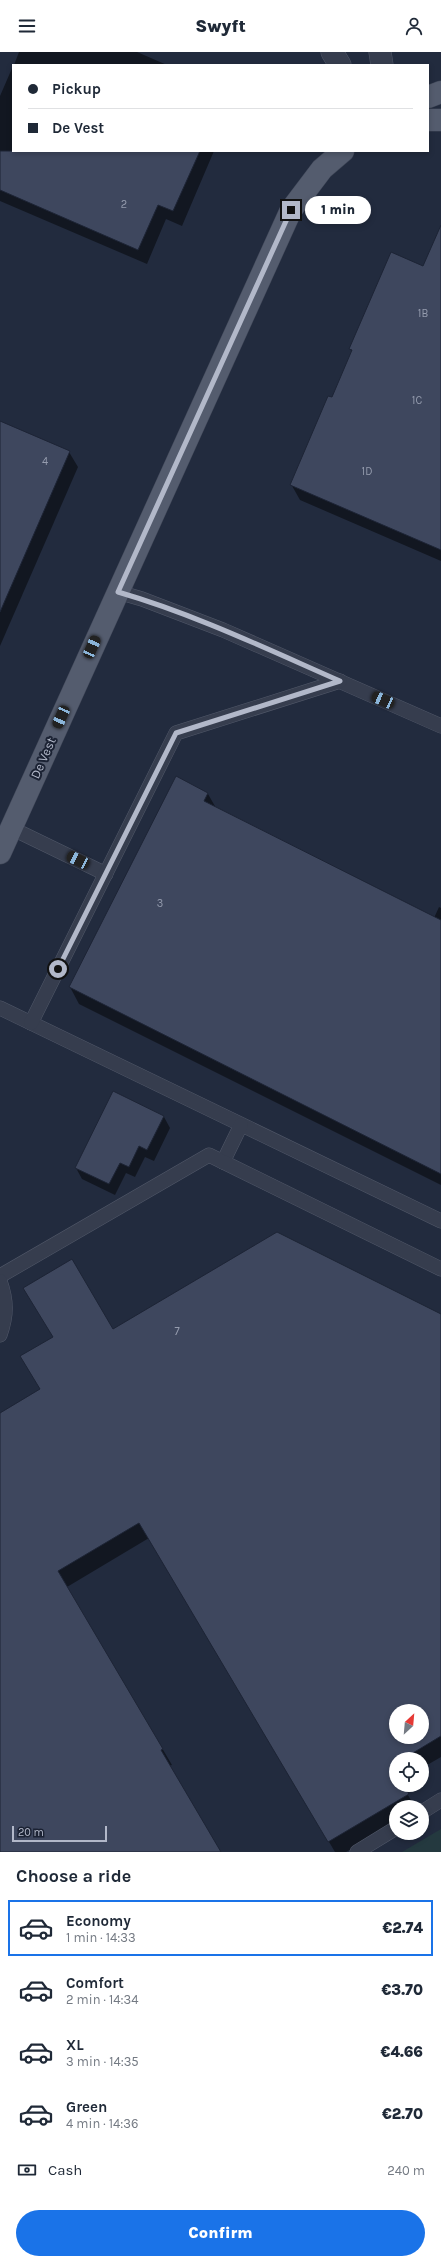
<!DOCTYPE html>
<meta charset="utf-8">
<style>
:root{--surface:#fff;--page:#f2f2f3;--text:#1f2937;--muted:#747a83;--line:#e0e1e3;--accent:#1a73e8}
body{margin:0;font-family:Karla,sans-serif;background:var(--page);color:var(--text);height:100vh;display:flex;flex-direction:column;font-size:15px;white-space:nowrap}
*{box-sizing:border-box;margin:0}
p{font-size:13px;color:var(--muted)}
.icon{flex:none;width:22px;height:22px;fill:none;stroke:currentColor;stroke-width:2;stroke-linecap:round;stroke-linejoin:round}
.map{position:relative;height:1800px;overflow:hidden}
.details{display:flex;flex-direction:column;background:var(--surface);flex:1}
.details>*{flex:none}
.banner{position:absolute;left:12px;top:12px;width:417px;height:88px;border-radius:0px;box-shadow:0 2px 6px #0003;display:grid;align-content:center;height:88px;padding:0 16px;background:var(--surface)}
.needle{width:26px;rotate:26deg}
.buttons{position:absolute;left:389px;top:1652px;display:grid;gap:8px}
.buttons a{display:grid;place-items:center;width:40px;height:40px;border-radius:50%;background:var(--surface);box-shadow:0 2px 6px #0003;font-size:20px}
.scale{position:absolute;left:12px;bottom:10px;width:95px;box-sizing:border-box;padding-left:4px;border:2px solid #b2b8c9;border-top:0;font-size:11px;line-height:14px;white-space:nowrap;color:#b2b8c9;-webkit-text-stroke:3px #1b2233;paint-order:stroke}
.end{position:absolute;width:18px;height:18px;margin:-9px;border:5px solid #b2b8c9;background:#111;box-shadow:0 0 0 2px #111}
.from{border-radius:50%}
.bubble{position:absolute;height:28px;border-radius:14px;background:var(--surface);box-shadow:0 2px 6px #0003;font-size:13px;font-weight:800;line-height:28px;text-align:center}
.car{position:absolute;width:12px;height:24px;margin:-12px -6px;border-radius:5px;box-shadow:0 0 3px 1px #0007;background:linear-gradient(#222 24%,#8ab4d8 0 40%,#222 0 76%,#8ab4d8 0 86%,#222 0)}
.banner b{display:flex;align-items:center;gap:14px;height:38px;font-size:15px}
.banner b+b{border-top:1px solid var(--line)}
.banner i{width:10px;height:10px;background:var(--text)}
ul{padding:0;list-style:none}
li{display:flex;align-items:center;gap:12px;height:56px;margin:0 8px 6px;padding:0 8px;border:2px solid transparent;border-radius:0px}
li div{flex:1}
li b{display:block;font-size:15px}
li em{font-style:normal;font-weight:800}
li.current{border-color:var(--accent)}
li>.icon{width:36px;height:36px;stroke-width:1.5}
h2{padding:0 16px;font-size:18px;line-height:48px}
.pay{display:flex;align-items:center;gap:10px;height:44px;padding:0 16px;font-size:15px}
.pay p{margin-inline-start:auto}
.primary-button{display:flex;gap:8px;margin-top:auto;padding:8px 16px}
.primary-button a{flex:1;height:46px;border-radius:24px;background:var(--accent);color:#fff;font-size:16px;font-weight:800;line-height:46px;text-align:center}
header{display:flex;justify-content:space-between;align-items:center;height:52px;padding:0 16px;background:var(--surface);font-size:18px;font-weight:800}
.map>svg:first-child{display:block}
.green{fill:#24393f}
.shadow{fill:#0007;fill-rule:evenodd}
.building{fill:#3e475e;stroke:#1d2435;fill-rule:evenodd}
.lines{fill:none;stroke-linecap:round;stroke-linejoin:round}
.service-casing{stroke:#515869;stroke-width:15}
.minor-casing{stroke:#515869;stroke-width:23}
.primary-casing{stroke:#3f4657;stroke-width:23}
.service{stroke:#363d4e;stroke-width:14}
.minor{stroke:#363d4e;stroke-width:22}
.primary{stroke:#545c6e;stroke-width:22}
.route{stroke:#b2b8c9;stroke-width:5}
.labels{text-anchor:middle;dominant-baseline:central;stroke-width:4;stroke-linejoin:round;paint-order:stroke}
.number-label{font-size:11px;fill:#959cae}
.street-label{font-size:13px;fill:#b2b8c9;stroke:#1b2233}
</style>
<header><svg class="icon" aria-label="menu" viewBox="0 0 24 24"><path d="M4 6h16M4 12h16M4 18h16"/></svg>Swyft<svg class="icon" aria-label="person" viewBox="0 0 24 24"><circle cx="12" cy="8" r="4"/><path d="M4 21q1-7 8-7t8 7"/></svg></header>
<div class="map">
<svg width="441" height="1800" viewBox="0 0 441 1800">
<rect width="100%" height="100%" fill="#222b3e"/>
<path class="green" d="M 441,1777 L 441,1800 L 402,1800 Z"/>
<g class="shadow">
<path d="M 19,0 L 137,0 L 167,13 L 14,13 Z"/>
<path d="M 13,14 L 13,99 L 214,99 L 182,174 L 166,167 L 147,212 L 0,149 L 0,44 Z"/>
<path d="M 441,175 L 441,509 L 300,448 L 291,432 L 332,346 L 352,300 L 350,297 L 423,216 Z"/>
<path d="M 0,370 L 69,400 L 78,415 L 0,594 Z"/>
<path d="M 176,726 L 208,742 L 216,756 L 434,866 L 439,855 L 441,856 L 441,1133 L 79,952 L 70,935 Z"/>
<path d="M 113,1041 L 164,1065 L 170,1076 L 154,1109 L 145,1105 L 135,1125 L 126,1121 L 115,1143 L 82,1127 L 76,1116 Z"/>
<path d="M 441,1263 L 441,1705 L 422,1716 L 422,1707 L 396,1707 L 396,1733 L 402,1733 L 415,1755 L 396,1755 L 396,1771 L 346,1800 L 335,1800 L 149,1486 L 67,1535 L 172,1713 L 169,1714 L 220,1800 L 0,1800 L 0,1362 L 41,1338 L 113,1278 ZM 396,1659 L 422,1659 L 422,1685 L 396,1685 Z"/>
</g>
<g class="building">
<path d="M 0,99 L 200,99 L 173,159 L 158,153 L 138,198 L 0,138 Z"/>
<path d="M 441,173 L 441,498 L 290,433 L 328,344 L 332,345 L 352,298 L 349,297 L 391,200 L 423,214 Z"/>
<path d="M 0,369 L 70,399 L 0,560 Z"/>
<path d="M 176,724 L 208,741 L 204,749 L 441,868 L 441,1122 L 69,935 Z"/>
<path d="M 113,1039 L 164,1064 L 147,1098 L 139,1094 L 129,1115 L 120,1111 L 109,1132 L 75,1116 Z"/>
<path d="M 277,1180 L 441,1262 L 441,1684 L 403,1707 L 396,1707 L 396,1711 L 392,1713 L 396,1720 L 396,1733 L 404,1733 L 409,1742 L 328,1790 L 139,1471 L 58,1519 L 163,1697 L 161,1698 L 221,1800 L 0,1800 L 0,1361 L 40,1337 L 20,1304 L 53,1285 L 23,1236 L 72,1207 L 113,1277 ZM 396,1659 L 422,1659 L 422,1685 L 396,1685 Z"/>
</g>
<g class="lines">
<defs>
<g id="service">
<path d="M 118,540 L 142,547 L 223,578 L 441,674"/>
<path d="M 11,776 L 106,822"/>
<path d="M 0,956 L 441,1169"/>
<path d="M 31,971 L 176,681 L 340,629"/>
<path d="M 223,1110 L 241,1073"/>
<path d="M 0,1224 L 209,1103 L 441,1217"/>
<path d="M 0,1229 C 7,1249 7,1263 0,1283"/>
<path d="M 422,1760 L 441,1748"/>
<path d="M 357,1800 L 396,1776"/>
</g>
<g id="minor">
<path d="M 332,0 L 340,13"/>
<path d="M 380,0 L 382,13"/>
</g>
<g id="primary">
<path d="M 428,45 L 441,40"/>
<path d="M 428,68 L 441,68"/>
<path d="M 0,801 L 291,158 L 322,117 L 343,99"/>
</g>
</defs>
<use href="#service" class="service-casing"/>
<use href="#minor" class="minor-casing"/>
<use href="#primary" class="primary-casing"/>
<use href="#service" class="service"/>
<use href="#minor" class="minor"/>
<use href="#primary" class="primary"/>
</g>
<g class="lines">
<path class="route" d="M 58,917 L 176,681 L 340,629 C 267,597 194,562 118,540 L 291,158"/>
</g>
<g class="labels">
<g class="number-label">
<text x="124" y="152">2</text>
<text x="423" y="261">1B</text>
<text x="417" y="348">1C</text>
<text x="45" y="409">4</text>
<text x="367" y="419">1D</text>
<text x="160" y="851">3</text>
<text x="177" y="1279">7</text>
</g>
<g class="street-label">
<text transform="translate(43 706) rotate(-66)">De Vest</text>
</g>
</g>
</svg>
<div class="buttons">
<a><svg class="needle" viewBox="-14 -14 28 28"><path d="M0-13l5 13h-10z" fill="#e53935"/><path d="M0 13l5-13h-10z" fill="#747a83"/></svg></a>
<a><svg class="icon" aria-label="locate" viewBox="0 0 24 24"><circle cx="12" cy="12" r="6"/><path d="M12 2v4M12 18v4M2 12h4M18 12h4"/></svg></a>
<a><svg class="icon" aria-label="layers" viewBox="0 0 24 24"><path d="M12 4l9 5-9 5-9-5zM3 14l9 5 9-5"/></svg></a>
</div>
<div class="scale">20 m</div>
<i class="end from" style="left:58px;top:917px"></i>
<i class="end" style="left:291px;top:158px"></i>
<div class="bubble" style="left:305px;top:144px;width:66px">1 min</div>
<i class="car" style="left:92px;top:595px;rotate:24deg"></i>
<i class="car" style="left:383px;top:648px;rotate:294deg"></i>
<i class="car" style="left:61px;top:665px;rotate:204deg"></i>
<i class="car" style="left:78px;top:808px;rotate:296deg"></i>
<div class="banner">
<b><i class="from"></i>Pickup</b>
<b><i></i>De Vest</b>
</div>
</div>
<section class="details">
<h2>Choose a ride</h2>
<ul>
<li class="current"><svg class="icon" aria-label="car" viewBox="0 0 24 24"><path d="M5 17H2v-5l4-1 3-4h7l3 4 3 1v5h-3M9 17h6M6 11h13"/><circle cx="7" cy="17" r="2"/><circle cx="17" cy="17" r="2"/></svg><div><b>Economy</b><p>1 min · 14:33</p></div><em>€2.74</em></li>
<li><svg class="icon" aria-label="car" viewBox="0 0 24 24"><path d="M5 17H2v-5l4-1 3-4h7l3 4 3 1v5h-3M9 17h6M6 11h13"/><circle cx="7" cy="17" r="2"/><circle cx="17" cy="17" r="2"/></svg><div><b>Comfort</b><p>2 min · 14:34</p></div><em>€3.70</em></li>
<li><svg class="icon" aria-label="car" viewBox="0 0 24 24"><path d="M5 17H2v-5l4-1 3-4h7l3 4 3 1v5h-3M9 17h6M6 11h13"/><circle cx="7" cy="17" r="2"/><circle cx="17" cy="17" r="2"/></svg><div><b>XL</b><p>3 min · 14:35</p></div><em>€4.66</em></li>
<li><svg class="icon" aria-label="car" viewBox="0 0 24 24"><path d="M5 17H2v-5l4-1 3-4h7l3 4 3 1v5h-3M9 17h6M6 11h13"/><circle cx="7" cy="17" r="2"/><circle cx="17" cy="17" r="2"/></svg><div><b>Green</b><p>4 min · 14:36</p></div><em>€2.70</em></li>
</ul>
<div class="pay"><svg class="icon" aria-label="cash" viewBox="0 0 24 24"><path d="M3 7h18v10H3z"/><circle cx="12" cy="12" r="2"/></svg>Cash<p>240 m</p></div>
<div class="primary-button"><a>Confirm</a></div>
</section>
